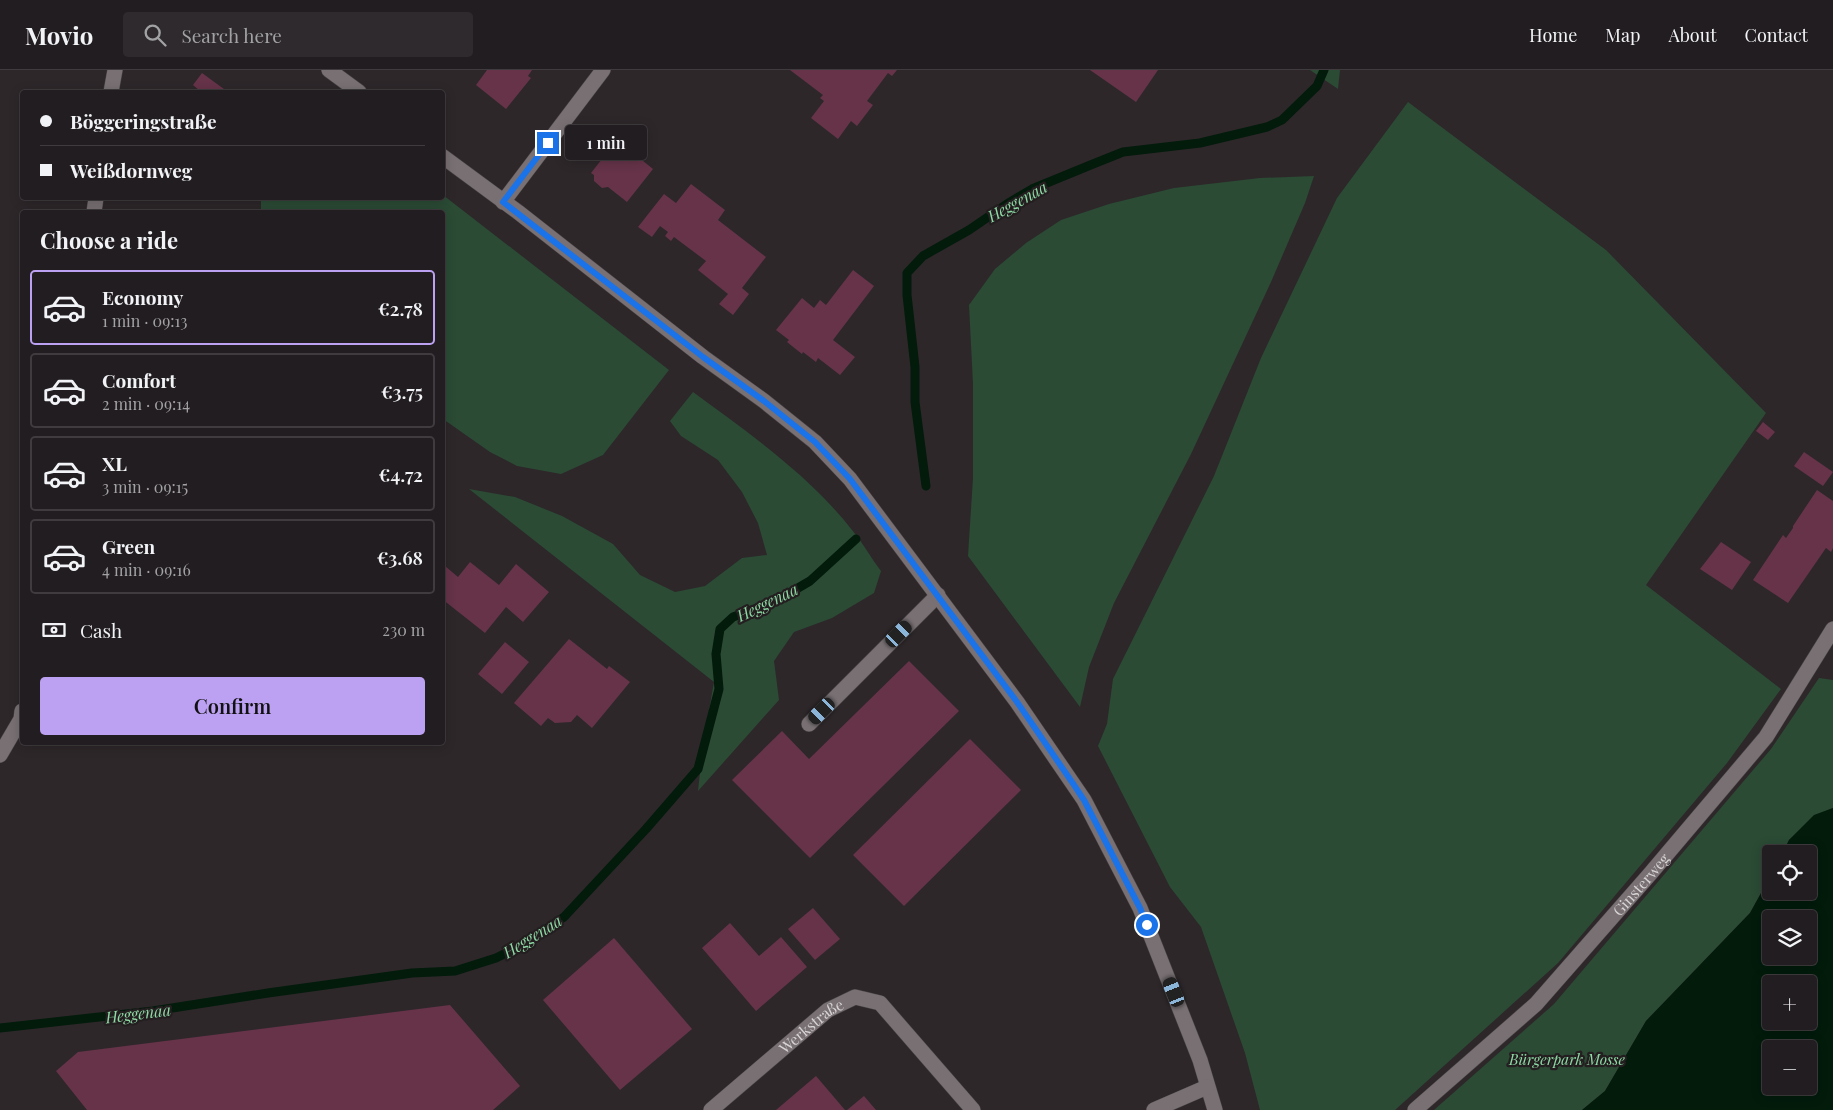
<!DOCTYPE html>
<meta charset="utf-8">
<style>
:root{--surface:#221d20;--page:#2e2a2d;--text:#f1f3f6;--muted:#a2a2a5;--line:#3f3b3e;--accent:#bca0f2}
body{margin:0;font-family:"Playfair Display",serif;background:var(--page);color:var(--text);height:100vh;display:flex;flex-direction:column;font-size:19px;white-space:nowrap}
*{box-sizing:border-box;margin:0}
p{font-size:16px;color:var(--muted)}
.icon{flex:none;width:28px;height:28px;fill:none;stroke:currentColor;stroke-width:2;stroke-linecap:round;stroke-linejoin:round}
.map{position:relative;flex:1;overflow:hidden}
.drawer{position:absolute;left:20px;top:140px;width:425px;height:535px;display:flex;flex-direction:column;background:var(--surface);border-radius:5px;box-shadow:0 2px 12px #0003,0 0 0 1px var(--line)}
.drawer>*{flex:none}
.banner{position:absolute;left:20px;top:20px;width:425px;height:110px;border-radius:5px;box-shadow:0 2px 12px #0003,0 0 0 1px var(--line);display:grid;align-content:center;height:110px;padding:0 20px;background:var(--surface)}
.buttons{position:absolute;left:1762px;top:775px;display:grid;gap:10px}
.buttons a{display:grid;place-items:center;width:55px;height:55px;border-radius:5px;background:var(--surface);box-shadow:0 2px 12px #0003,0 0 0 1px var(--line);font-size:25px}
.end{position:absolute;width:22px;height:22px;margin:-11px;border:6px solid #1a73e8;background:#fff;box-shadow:0 0 0 2px #fff}
.from{border-radius:50%}
.bubble{position:absolute;height:35px;border-radius:5px;background:var(--surface);box-shadow:0 2px 12px #0003,0 0 0 1px var(--line);font-size:16px;font-weight:600;line-height:35px;text-align:center}
.car{position:absolute;width:15px;height:30px;margin:-15px -8px;border-radius:6px;box-shadow:0 0 4px 1px #0007;background:linear-gradient(#222 24%,#8ab4d8 0 40%,#222 0 76%,#8ab4d8 0 86%,#222 0)}
.banner b{display:flex;align-items:center;gap:18px;height:48px;font-size:19px}
.banner b+b{border-top:1px solid var(--line)}
.banner i{width:12px;height:12px;background:var(--text)}
ul{padding:0;list-style:none}
li{display:flex;align-items:center;gap:15px;height:75px;margin:0 10px 8px;padding:0 10px;border:2px solid var(--line);border-radius:5px}
li div{flex:1}
li b{display:block;font-size:19px}
li em{font-style:normal;font-weight:600}
li.selected{border-color:var(--accent)}
li>.icon{width:45px;height:45px;stroke-width:1.5}
h2{padding:0 20px;font-size:22px;line-height:60px}
.pay{display:flex;align-items:center;gap:12px;height:55px;padding:0 20px;font-size:19px}
.pay p{margin-inline-start:auto}
.primary-button{display:flex;gap:10px;margin-top:auto;padding:10px 20px}
.primary-button a{flex:1;height:58px;border-radius:5px;background:var(--accent);color:#111;font-size:20px;font-weight:600;line-height:58px;text-align:center}
header{display:flex;align-items:center;gap:30px;box-sizing:border-box;height:70px;padding:0 25px;background:var(--surface);border-bottom:1px solid var(--line)}
header strong{font-size:24px}
nav{display:flex;gap:28px;margin-inline-start:auto;font-size:18px}
.search{width:350px;height:45px;background:var(--page);display:flex;align-items:center;gap:12px;box-sizing:border-box;padding:0 18px;border-radius:5px;color:var(--muted);font-size:19px}
.map>svg:first-child{display:block}
.green{fill:#2b4b35}
.water{fill:#021b0b;fill-rule:evenodd}
.lines{fill:none;stroke-linecap:round;stroke-linejoin:round}
.stream{stroke:#021b0b;stroke-width:9}
.building{fill:#663349}
.lane-casing{stroke:#484345;stroke-width:16}
.street-casing{stroke:#484345;stroke-width:16}
.lane{stroke:#787073;stroke-width:15}
.street{stroke:#787073;stroke-width:15}
.route{stroke:#1a73e8;stroke-width:6}
.labels{text-anchor:middle;dominant-baseline:central;stroke-width:4.5;stroke-linejoin:round;paint-order:stroke}
.street-label{font-size:15px;fill:#d8d4d5;stroke:#241e20}
.park-label{font-size:15px;font-style:italic;fill:#8cdaa4;stroke:#241e20}
.water-label{font-size:16px;font-style:italic;fill:#8ddaa4;stroke:#241e20}
</style>
<header>
<strong>Movio</strong>
<div class="search"><svg class="icon" aria-label="search" viewBox="0 0 24 24"><circle cx="10" cy="10" r="6"/><path d="M15 15l6 6"/></svg>Search here</div>
<nav><a>Home</a><a>Map</a><a>About</a><a>Contact</a></nav>
</header>
<div class="map">
<svg width="1833" height="1040" viewBox="0 0 1833 1040">
<rect width="100%" height="100%" fill="#2d272a"/>
<g class="green">
<path d="M 1310,0 L 1340,0 L 1338,19 Z"/>
<path d="M 1408,32 L 1606,180 L 1766,343 L 1646,515 L 1781,619 L 1727,693 L 1558,893 L 1395,1040 L 1260,1040 L 1245,983 L 1201,857 L 1170,817 L 1098,676 L 1107,654 L 1113,609 L 1214,406 L 1261,288 L 1337,128 Z"/>
<path d="M 1314,106 L 1305,133 L 1271,212 L 1191,384 L 1114,533 L 1089,597 L 1080,637 L 968,486 L 973,408 L 973,314 L 969,235 L 995,199 L 1026,173 L 1061,150 L 1109,134 L 1174,118 L 1260,108 Z"/>
<path d="M 443,125 L 669,300 L 603,385 L 561,404 L 517,396 L 490,382 L 443,349 L 442,142 L 261,142 L 261,128 L 442,128 Z"/>
<path d="M 693,322 C 749,363 809,405 852,460 C 863,473 871,488 881,501 L 874,523 L 832,548 L 794,562 L 774,591 L 779,630 L 698,721 L 703,675 L 714,612 L 469,419 L 515,427 L 562,446 L 613,474 L 640,505 L 675,522 L 705,516 L 742,488 L 767,485 L 758,453 L 742,422 L 718,390 L 681,366 L 670,351 Z"/>
<path d="M 1819,608 L 1833,610 L 1833,738 L 1814,746 L 1789,770 L 1782,784 L 1771,784 L 1771,805 L 1750,843 L 1646,951 L 1605,1021 L 1582,1040 L 1434,1040 L 1554,934 L 1771,679 Z"/>
</g>
<path class="water" d="M 1833,738 L 1833,1040 L 1582,1040 L 1605,1021 L 1646,951 L 1750,843 L 1771,805 L 1771,821 L 1809,821 L 1809,784 L 1782,784 L 1789,770 L 1814,745 ZM 1771,849 L 1809,849 L 1809,886 L 1771,886 ZM 1771,914 L 1809,914 L 1809,951 L 1771,951 ZM 1771,979 L 1809,979 L 1809,1016 L 1771,1016 Z"/>
<g class="lines">
<g class="stream">
<path d="M 926,416 L 915,332 L 915,297 L 907,225 L 907,203 L 923,186 L 969,160 L 1010,132 L 1032,119 L 1093,94 L 1123,82 L 1200,73 L 1267,57 L 1282,50 L 1317,16 L 1324,0"/>
<path d="M 0,958 L 153,941 L 268,923 L 412,903 L 455,901 L 496,888 L 526,873 L 564,847 L 646,759 L 698,699 L 719,619 L 716,584 L 720,559 L 733,547 L 774,532 L 810,511 L 856,469"/>
</g>
</g>
<g class="building">
<path d="M 487,0 L 532,0 L 528,6 L 531,8 L 506,39 L 476,15 Z"/>
<path d="M 790,0 L 897,0 L 892,6 L 888,3 L 867,31 L 873,35 L 857,56 L 851,51 L 838,69 L 811,48 L 824,31 L 820,28 L 823,25 Z"/>
<path d="M 1090,0 L 1158,0 L 1136,32 Z"/>
<path d="M 202,3 L 228,22 L 198,22 L 200,21 L 193,15 Z"/>
<path d="M 617,70 L 653,99 L 627,132 L 608,117 L 602,118 L 594,111 L 594,105 L 591,103 Z"/>
<path d="M 691,114 L 725,140 L 718,150 L 766,187 L 742,218 L 749,224 L 733,245 L 719,234 L 728,224 L 698,200 L 706,191 L 674,167 L 671,171 L 665,166 L 668,162 L 660,156 L 652,167 L 638,157 L 664,124 L 676,133 Z"/>
<path d="M 853,200 L 874,216 L 833,270 L 855,287 L 840,305 L 818,288 L 816,292 L 803,282 L 802,284 L 787,272 L 789,270 L 776,260 L 802,228 L 814,238 L 820,230 L 826,235 Z"/>
<path d="M 1763,352 L 1775,362 L 1768,370 L 1756,361 Z"/>
<path d="M 1804,382 L 1833,402 L 1823,416 L 1794,396 Z"/>
<path d="M 1817,420 L 1833,431 L 1833,478 L 1831,482 L 1826,478 L 1788,533 L 1753,510 L 1783,465 L 1786,468 L 1793,458 L 1793,456 Z"/>
<path d="M 1721,472 L 1751,492 L 1732,520 L 1700,499 Z"/>
<path d="M 470,492 L 499,515 L 516,494 L 549,522 L 523,552 L 506,537 L 485,563 L 442,529 L 442,500 L 445,496 L 458,507 Z"/>
<path d="M 569,569 L 607,599 L 609,596 L 630,612 L 592,658 L 577,645 L 571,652 L 555,653 L 548,648 L 541,656 L 514,633 Z"/>
<path d="M 505,572 L 529,592 L 502,624 L 478,604 Z"/>
<path d="M 909,591 L 959,641 L 810,788 L 732,710 L 782,661 L 809,689 Z"/>
<path d="M 970,669 L 1021,720 L 904,836 L 853,785 Z"/>
<path d="M 813,838 L 840,869 L 815,890 L 788,859 Z"/>
<path d="M 730,853 L 759,886 L 781,867 L 807,897 L 756,941 L 702,878 Z"/>
<path d="M 614,868 L 692,959 L 620,1020 L 543,930 Z"/>
<path d="M 450,935 L 520,1016 L 493,1040 L 87,1040 L 56,1001 L 78,982 Z"/>
<path d="M 816,1006 L 845,1040 L 776,1040 Z"/>
<path d="M 864,1026 L 876,1040 L 847,1040 Z"/>
</g>
<g class="lines">
<defs>
<path id="lane" d="M 809,654 L 938,525"/>
<g id="street">
<path d="M 329,0 L 359,22"/>
<path d="M 111,22 L 115,0"/>
<path d="M 442,86 L 518,142 L 703,287 L 764,331 L 815,372 L 850,409 L 1017,632 L 1084,730 L 1140,838 L 1200,990 L 1215,1040"/>
<path d="M 503,132 L 603,0"/>
<path d="M 94,142 L 96,128"/>
<path d="M 0,685 L 21,649 L 22,641"/>
<path id="s1" d="M 711,1040 L 828,940 L 855,927 L 880,933 L 973,1040"/>
<path d="M 1154,1040 L 1207,1017"/>
<path id="s2" d="M 1415,1040 L 1536,934 L 1650,804 L 1766,667 L 1833,559"/>
</g>
</defs>
<use href="#lane" class="lane-casing"/>
<use href="#street" class="street-casing"/>
<use href="#lane" class="lane"/>
<use href="#street" class="street"/>
</g>
<g class="lines">
<path class="route" d="M 548,73 L 503,132 L 703,287 L 764,331 L 815,372 L 850,409 L 1017,632 L 1074,715 L 1084,730 L 1140,838 L 1147,855"/>
</g>
<g class="labels">
<g class="street-label">
<text stroke="none"><textPath href="#s2" startOffset="320">Ginsterweg</textPath></text>
<text stroke="none"><textPath href="#s1" startOffset="131">Werkstraße</textPath></text>
</g>
<g class="park-label">
<text x="1567" y="989">Bürgerpark Mosse</text>
</g>
<g class="water-label">
<text transform="translate(1017 131) rotate(-29)">Heggenaa</text>
<text transform="translate(767 532) rotate(-26)">Heggenaa</text>
<text transform="translate(532 866) rotate(-32)">Heggenaa</text>
<text transform="translate(138 943) rotate(-7)">Heggenaa</text>
</g>
</g>
</svg>
<div class="buttons">
<a><svg class="icon" aria-label="locate" viewBox="0 0 24 24"><circle cx="12" cy="12" r="6"/><path d="M12 2v4M12 18v4M2 12h4M18 12h4"/></svg></a>
<a><svg class="icon" aria-label="layers" viewBox="0 0 24 24"><path d="M12 4l9 5-9 5-9-5zM3 14l9 5 9-5"/></svg></a>
<a>+</a>
<a>−</a>
</div>
<i class="end from" style="left:1147px;top:855px"></i>
<i class="end" style="left:548px;top:73px"></i>
<div class="bubble" style="left:565px;top:55px;width:82px">1 min</div>
<i class="car" style="left:899px;top:564px;rotate:45deg"></i>
<i class="car" style="left:822px;top:641px;rotate:225deg"></i>
<i class="car" style="left:1174px;top:922px;rotate:338deg"></i>
<div class="banner">
<b><i class="from"></i>Böggeringstraße</b>
<b><i></i>Weißdornweg</b>
</div>
<section class="drawer">
<h2>Choose a ride</h2>
<ul>
<li class="selected"><svg class="icon" aria-label="car" viewBox="0 0 24 24"><path d="M5 17H2v-5l4-1 3-4h7l3 4 3 1v5h-3M9 17h6M6 11h13"/><circle cx="7" cy="17" r="2"/><circle cx="17" cy="17" r="2"/></svg><div><b>Economy</b><p>1 min · 09:13</p></div><em>€2.78</em></li>
<li><svg class="icon" aria-label="car" viewBox="0 0 24 24"><path d="M5 17H2v-5l4-1 3-4h7l3 4 3 1v5h-3M9 17h6M6 11h13"/><circle cx="7" cy="17" r="2"/><circle cx="17" cy="17" r="2"/></svg><div><b>Comfort</b><p>2 min · 09:14</p></div><em>€3.75</em></li>
<li><svg class="icon" aria-label="car" viewBox="0 0 24 24"><path d="M5 17H2v-5l4-1 3-4h7l3 4 3 1v5h-3M9 17h6M6 11h13"/><circle cx="7" cy="17" r="2"/><circle cx="17" cy="17" r="2"/></svg><div><b>XL</b><p>3 min · 09:15</p></div><em>€4.72</em></li>
<li><svg class="icon" aria-label="car" viewBox="0 0 24 24"><path d="M5 17H2v-5l4-1 3-4h7l3 4 3 1v5h-3M9 17h6M6 11h13"/><circle cx="7" cy="17" r="2"/><circle cx="17" cy="17" r="2"/></svg><div><b>Green</b><p>4 min · 09:16</p></div><em>€3.68</em></li>
</ul>
<div class="pay"><svg class="icon" aria-label="cash" viewBox="0 0 24 24"><path d="M3 7h18v10H3z"/><circle cx="12" cy="12" r="2"/></svg>Cash<p>230 m</p></div>
<div class="primary-button"><a>Confirm</a></div>
</section>
</div>
